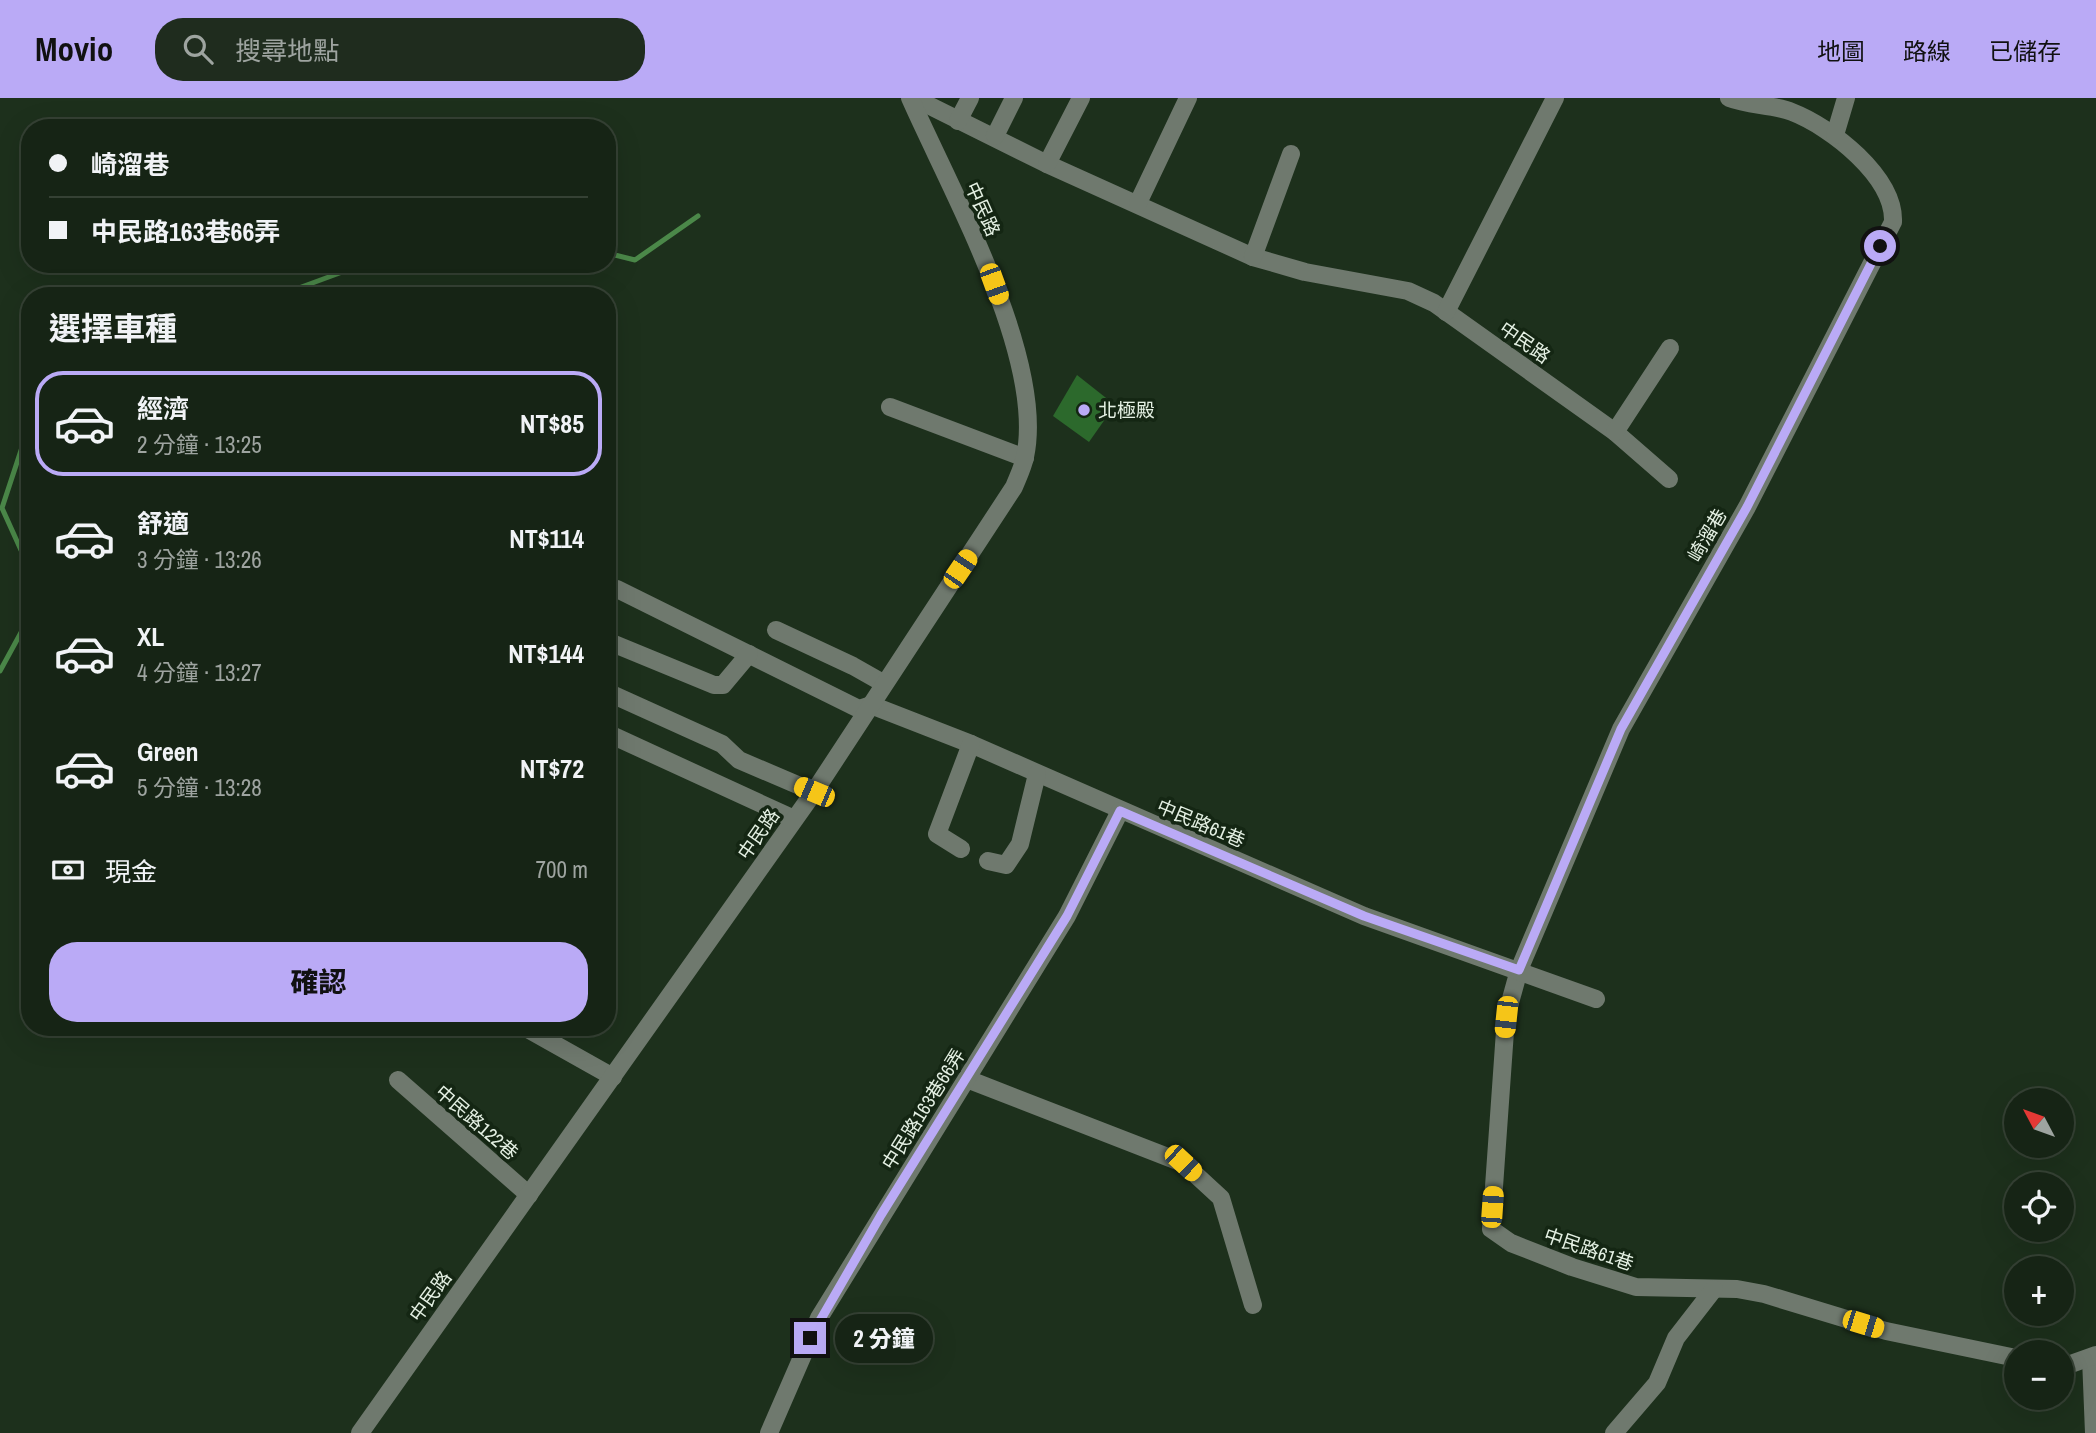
<!DOCTYPE html>
<html lang="zh-TW">
<meta charset="utf-8">
<style>
:root{--surface:#162415;--page:#1f2c1e;--text:#f1f3f6;--muted:#9ea4a0;--line:#354134;--accent:#baaaf6}
body{margin:0;font-family:"Archivo Narrow","Noto Sans TC",sans-serif;background:var(--page);color:var(--text);height:100vh;display:flex;flex-direction:column;font-size:26px;white-space:nowrap}
*{box-sizing:border-box;margin:0}
p{font-size:23px;color:var(--muted)}
.icon{flex:none;width:38px;height:38px;fill:none;stroke:currentColor;stroke-width:2;stroke-linecap:round;stroke-linejoin:round}
.map{position:relative;flex:1;overflow:hidden}
.details{position:absolute;left:21px;top:189px;width:595px;height:749px;display:flex;flex-direction:column;background:var(--surface);border-radius:28px;box-shadow:0 7px 28px #0002,0 0 0 2px var(--line)}
.details>*{flex:none}
.banner{position:absolute;left:21px;top:21px;width:595px;height:154px;border-radius:28px;box-shadow:0 7px 28px #0002,0 0 0 2px var(--line);display:grid;align-content:center;height:154px;padding:0 28px;background:var(--surface)}
.needle{width:46px;rotate:311deg}
.tools{position:absolute;left:2004px;top:990px;display:grid;gap:14px}
.tools a{display:grid;place-items:center;width:70px;height:70px;border-radius:50%;background:var(--surface);box-shadow:0 7px 28px #0002,0 0 0 2px var(--line);font-size:35px}
.end{position:absolute;width:32px;height:32px;margin:-16px;border:9px solid #baaaf6;background:#111;box-shadow:0 0 0 4px #111}
.from{border-radius:50%}
.bubble{position:absolute;height:49px;border-radius:24px;background:var(--surface);box-shadow:0 7px 28px #0002,0 0 0 2px var(--line);font-size:23px;font-weight:800;line-height:49px;text-align:center}
.car{position:absolute;width:21px;height:42px;margin:-21px -10px;border-radius:9px;box-shadow:0 0 5px 2px #0007;background:linear-gradient(#f5c518 24%,#345 0 40%,#f5c518 0 76%,#345 0 86%,#f5c518 0)}
.banner b{display:flex;align-items:center;gap:24px;height:66px;font-size:26px}
.banner b+b{border-top:2px solid var(--line)}
.banner i{width:18px;height:18px;background:var(--text)}
ul{padding:0;list-style:none}
li{display:flex;align-items:center;gap:21px;height:105px;margin:0 14px 10px;padding:0 14px;border:4px solid transparent;border-radius:28px}
li div{flex:1}
li b{display:block;font-size:26px}
li em{font-style:normal;font-weight:800}
li.active{border-color:var(--accent)}
li>.icon{width:63px;height:63px;stroke-width:1.5}
h2{padding:0 28px;font-size:32px;line-height:84px}
.pay{display:flex;align-items:center;gap:18px;height:77px;padding:0 28px;font-size:26px}
.pay p{margin-inline-start:auto}
.primary-button{display:flex;gap:14px;margin-top:auto;padding:14px 28px}
.primary-button a{flex:1;height:80px;border-radius:28px;background:var(--accent);color:#111;font-size:28px;font-weight:800;line-height:80px;text-align:center}
header{display:flex;align-items:center;gap:42px;box-sizing:border-box;height:98px;padding:0 35px;background:var(--accent);color:#111}
header strong{font-size:33px}
nav{display:flex;gap:38px;margin-inline-start:auto;font-size:24px}
.search{width:490px;height:63px;background:var(--page);display:flex;align-items:center;gap:18px;box-sizing:border-box;padding:0 24px;border-radius:28px;color:var(--muted);font-size:26px}
.map>svg:first-child{display:block}
.lines{fill:none;stroke-linecap:round;stroke-linejoin:round}
.stream{stroke:#4b8849;stroke-width:5}
.building{fill:#2c692c}
.minor{stroke:#6f796e;stroke-width:18}
.route{stroke:#baaaf6;stroke-width:9}
.poi-dot{fill:#baaaf6;stroke:#142613;stroke-width:2.5}
.labels{text-anchor:middle;dominant-baseline:central;stroke-width:7;stroke-linejoin:round;paint-order:stroke}
.street-label{font-size:19px;fill:#e4f0e3;stroke:#142613}
.poi-label{font-size:19px;fill:#e4f0e3;stroke:#142613;text-anchor:start}
</style>
<header>
<strong>Movio</strong>
<div class="search"><svg class="icon" aria-label="search" viewBox="0 0 24 24"><circle cx="10" cy="10" r="6"/><path d="M15 15l6 6"/></svg>搜尋地點</div>
<nav><a>地圖</a><a>路線</a><a>已儲存</a></nav>
</header>
<div class="map">
<svg width="2096" height="1335" viewBox="0 0 2096 1335">
<rect width="100%" height="100%" fill="#1d301c"/>
<g class="lines">
<g class="stream">
<path d="M 607,155 L 635,162 L 698,118"/>
<path d="M 277,198 L 364,166"/>
<path d="M 30,325 L 2,410 L 30,472"/>
<path d="M 0,573 L 30,518"/>
</g>
</g>
<path class="building" d="M 1077,277 L 1115,307 L 1089,344 L 1053,318 Z"/>
<g class="lines">
<g class="minor">
<path d="M 914,0 L 1047,66 L 1253,159 L 1305,174 L 1408,193 L 1434,205 L 1615,334 L 1669,381"/>
<path d="M 1729,0 C 1749,8 1772,6 1792,14 C 1831,29 1895,79 1893,124 L 1747,409 L 1621,631 L 1519,872 L 1506,919 L 1491,1131 L 1511,1145 L 1572,1169 L 1636,1189 L 1737,1191 L 1764,1196 L 1886,1233 L 2016,1260"/>
<path d="M 958,23 L 970,0"/>
<path d="M 1835,37 L 1846,0"/>
<path d="M 995,38 L 1014,0"/>
<path d="M 1047,66 L 1081,0"/>
<path d="M 1138,105 L 1188,0"/>
<path d="M 1253,159 L 1291,56"/>
<path d="M 1446,214 L 1555,0"/>
<path d="M 890,309 L 1025,360"/>
<path d="M 1615,334 L 1670,250"/>
<path d="M 617,491 L 859,611 L 871,607 L 971,646 L 1364,818 L 1596,901"/>
<path d="M 776,532 L 853,568 L 883,585"/>
<path d="M 607,543 L 714,587 L 723,587 L 749,556"/>
<path d="M 607,594 L 722,646 L 739,662 L 814,694"/>
<path d="M 607,635 L 794,721"/>
<path d="M 961,751 L 937,736 L 971,646"/>
<path d="M 988,763 L 1006,767 L 1020,746 L 1037,676"/>
<path d="M 524,929 L 613,979"/>
<path d="M 967,981 L 1183,1065 L 1221,1100 L 1253,1207"/>
<path d="M 398,982 L 529,1097"/>
<path d="M 2091,1260 L 2094,1335"/>
<path d="M 2062,1266 L 2068,1267 L 2096,1257"/>
<path d="M 360,1335 L 814,694 L 1014,389 C 1018,379 1023,369 1025,359 C 1046,261 950,91 910,0"/>
<path d="M 769,1335 L 819,1220 L 1067,818 L 1120,713"/>
<path d="M 1614,1335 L 1657,1285 L 1676,1240 L 1714,1191"/>
</g>
</g>
<g class="lines">
<path class="route" d="M 810,1240 L 881,1117 L 1067,818 L 1120,713 L 1364,818 L 1519,872 L 1621,631 L 1747,409 L 1880,148"/>
</g>
<circle class="poi-dot" cx="1084" cy="312" r="7"/>
<g class="labels">
<g class="street-label">
<text transform="translate(983 111) rotate(66)">中民路</text>
<text transform="translate(1525 244) rotate(35)">中民路</text>
<text transform="translate(1707 437) rotate(-60)">崎溜巷</text>
<text transform="translate(1201 725) rotate(23)">中民路61巷</text>
<text transform="translate(758 736) rotate(-55)">中民路</text>
<text transform="translate(923 1011) rotate(-58)">中民路163巷66弄</text>
<text transform="translate(477 1024) rotate(41)">中民路122巷</text>
<text transform="translate(1589 1151) rotate(19)">中民路61巷</text>
<text transform="translate(430 1198) rotate(-54)">中民路</text>
</g>
<g class="poi-label">
<text x="1098" y="312">北極殿</text>
</g>
</g>
</svg>
<div class="tools">
<a><svg class="needle" viewBox="-14 -14 28 28"><path d="M0-13l5 13h-10z" fill="#e53935"/><path d="M0 13l5-13h-10z" fill="#9ea4a0"/></svg></a>
<a><svg class="icon" aria-label="locate" viewBox="0 0 24 24"><circle cx="12" cy="12" r="6"/><path d="M12 2v4M12 18v4M2 12h4M18 12h4"/></svg></a>
<a>+</a>
<a>−</a>
</div>
<i class="end from" style="left:1880px;top:148px"></i>
<i class="end" style="left:810px;top:1240px"></i>
<div class="bubble" style="left:835px;top:1216px;width:98px">2 分鐘</div>
<i class="car" style="left:994px;top:186px;rotate:160deg"></i>
<i class="car" style="left:960px;top:471px;rotate:34deg"></i>
<i class="car" style="left:814px;top:694px;rotate:293deg"></i>
<i class="car" style="left:1506px;top:919px;rotate:186deg"></i>
<i class="car" style="left:1183px;top:1065px;rotate:133deg"></i>
<i class="car" style="left:1492px;top:1109px;rotate:4deg"></i>
<i class="car" style="left:1863px;top:1226px;rotate:107deg"></i>
<div class="banner">
<b><i class="from"></i>崎溜巷</b>
<b><i></i>中民路163巷66弄</b>
</div>
<section class="details">
<h2>選擇車種</h2>
<ul>
<li class="active"><svg class="icon" aria-label="car" viewBox="0 0 24 24"><path d="M5 17H2v-5l4-1 3-4h7l3 4 3 1v5h-3M9 17h6M6 11h13"/><circle cx="7" cy="17" r="2"/><circle cx="17" cy="17" r="2"/></svg><div><b>經濟</b><p>2 分鐘 · 13:25</p></div><em>NT$85</em></li>
<li><svg class="icon" aria-label="car" viewBox="0 0 24 24"><path d="M5 17H2v-5l4-1 3-4h7l3 4 3 1v5h-3M9 17h6M6 11h13"/><circle cx="7" cy="17" r="2"/><circle cx="17" cy="17" r="2"/></svg><div><b>舒適</b><p>3 分鐘 · 13:26</p></div><em>NT$114</em></li>
<li><svg class="icon" aria-label="car" viewBox="0 0 24 24"><path d="M5 17H2v-5l4-1 3-4h7l3 4 3 1v5h-3M9 17h6M6 11h13"/><circle cx="7" cy="17" r="2"/><circle cx="17" cy="17" r="2"/></svg><div><b>XL</b><p>4 分鐘 · 13:27</p></div><em>NT$144</em></li>
<li><svg class="icon" aria-label="car" viewBox="0 0 24 24"><path d="M5 17H2v-5l4-1 3-4h7l3 4 3 1v5h-3M9 17h6M6 11h13"/><circle cx="7" cy="17" r="2"/><circle cx="17" cy="17" r="2"/></svg><div><b>Green</b><p>5 分鐘 · 13:28</p></div><em>NT$72</em></li>
</ul>
<div class="pay"><svg class="icon" aria-label="cash" viewBox="0 0 24 24"><path d="M3 7h18v10H3z"/><circle cx="12" cy="12" r="2"/></svg>現金<p>700 m</p></div>
<div class="primary-button"><a>確認</a></div>
</section>
</div>
